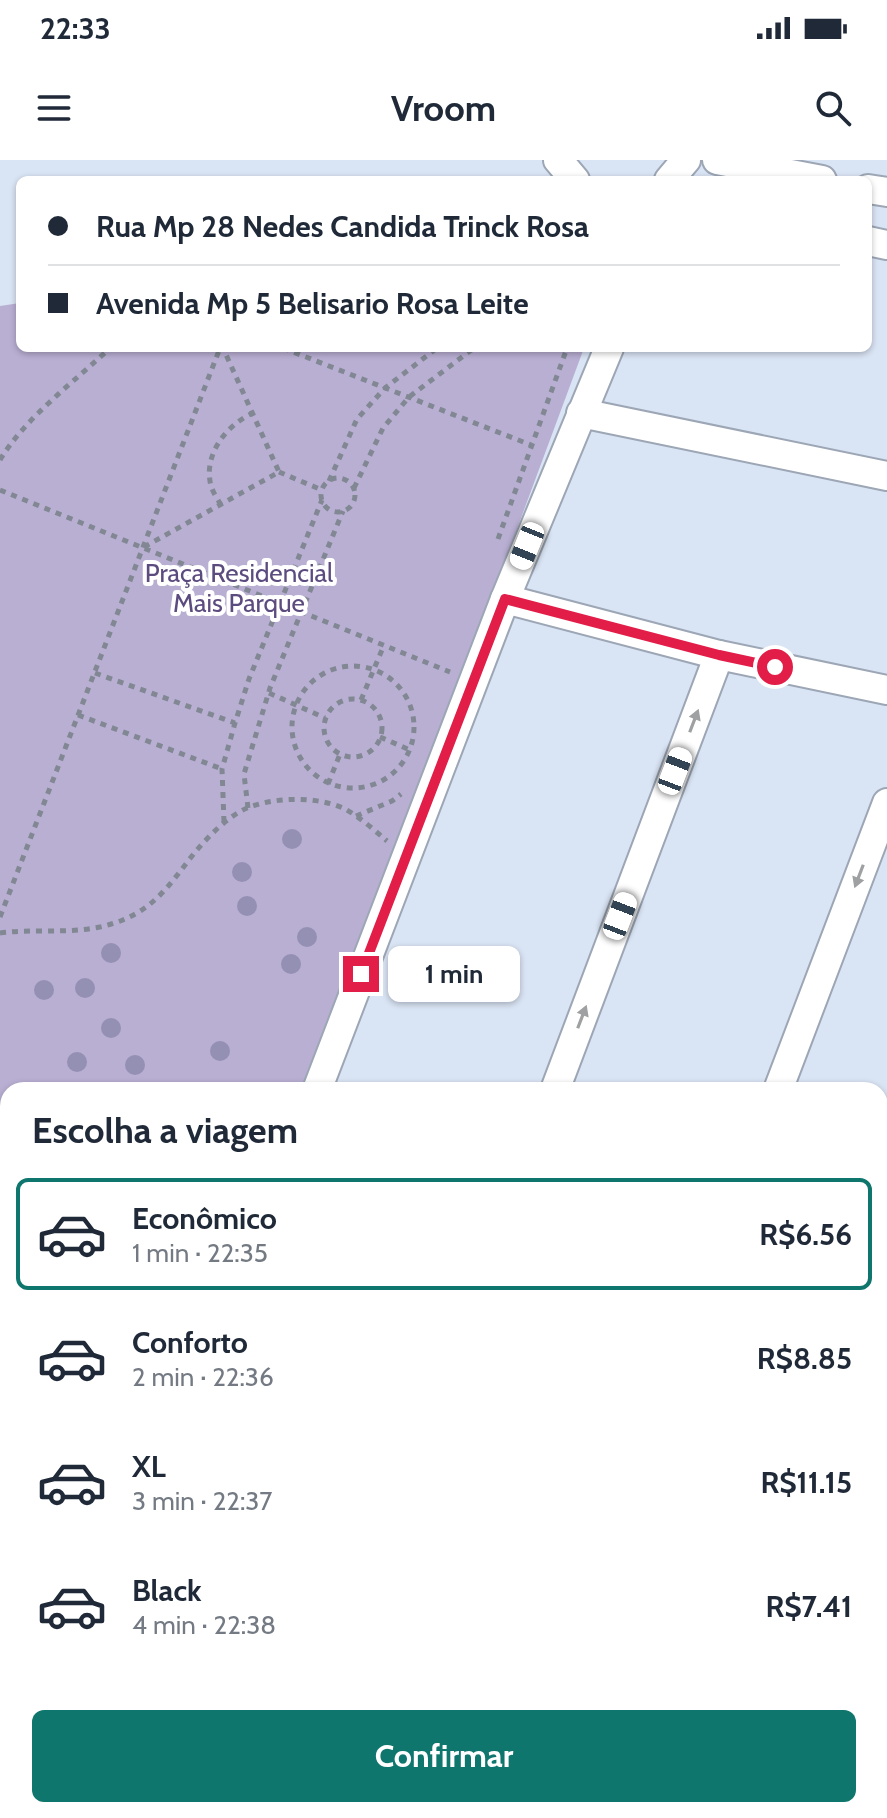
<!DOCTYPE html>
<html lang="pt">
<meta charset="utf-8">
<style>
:root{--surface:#fff;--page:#f6f6f7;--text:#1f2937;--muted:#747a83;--line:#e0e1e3;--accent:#0f766e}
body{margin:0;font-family:Cabin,sans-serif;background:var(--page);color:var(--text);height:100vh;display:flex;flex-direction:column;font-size:30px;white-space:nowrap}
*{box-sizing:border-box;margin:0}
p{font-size:26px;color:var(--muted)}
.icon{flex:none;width:44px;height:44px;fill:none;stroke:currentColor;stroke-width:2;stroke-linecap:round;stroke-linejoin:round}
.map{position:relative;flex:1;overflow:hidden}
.side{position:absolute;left:0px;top:922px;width:888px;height:736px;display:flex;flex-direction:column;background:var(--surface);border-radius:24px 24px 0 0;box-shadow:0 2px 6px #0004}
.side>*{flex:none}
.banner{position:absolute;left:16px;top:16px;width:856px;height:176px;border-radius:12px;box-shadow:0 2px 6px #0004;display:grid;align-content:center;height:176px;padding:0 32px;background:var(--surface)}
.end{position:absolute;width:36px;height:36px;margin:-18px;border:10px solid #e11d48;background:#fff;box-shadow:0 0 0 4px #fff}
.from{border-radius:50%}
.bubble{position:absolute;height:56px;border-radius:12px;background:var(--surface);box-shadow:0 2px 6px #0004;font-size:26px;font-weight:800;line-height:56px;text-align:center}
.car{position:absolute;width:24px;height:48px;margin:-24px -12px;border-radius:10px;box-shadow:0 0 6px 2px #0007;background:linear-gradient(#fff 24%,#345 0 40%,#fff 0 76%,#345 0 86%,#fff 0)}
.banner b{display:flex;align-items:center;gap:28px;height:76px;font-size:30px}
.banner b+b{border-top:2px solid var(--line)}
.banner i{width:20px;height:20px;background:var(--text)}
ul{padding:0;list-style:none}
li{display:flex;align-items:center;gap:24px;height:112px;margin:0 16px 12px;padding:0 16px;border:4px solid transparent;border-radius:12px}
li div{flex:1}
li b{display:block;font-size:30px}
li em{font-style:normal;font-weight:800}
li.on{border-color:var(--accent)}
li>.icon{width:72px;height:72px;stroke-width:1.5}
h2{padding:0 32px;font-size:36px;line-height:96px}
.button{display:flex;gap:16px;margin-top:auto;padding:16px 32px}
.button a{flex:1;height:92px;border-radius:12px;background:var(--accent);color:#fff;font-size:32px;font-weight:800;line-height:92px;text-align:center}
.status{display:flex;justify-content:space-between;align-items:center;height:56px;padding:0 40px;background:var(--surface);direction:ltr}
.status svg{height:22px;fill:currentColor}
header{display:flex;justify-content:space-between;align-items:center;height:104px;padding:0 32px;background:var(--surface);font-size:36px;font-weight:800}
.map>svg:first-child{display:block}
.green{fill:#b9afd3}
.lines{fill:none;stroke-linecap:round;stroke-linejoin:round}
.minor-casing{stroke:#9ca6b5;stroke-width:32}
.path{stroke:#818893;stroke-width:5;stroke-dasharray:6 6;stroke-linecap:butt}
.minor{stroke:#fff;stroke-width:28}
.tree{fill:#9490b4}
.oneway{fill:#9ea0a2}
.route{stroke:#e11d48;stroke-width:10}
.labels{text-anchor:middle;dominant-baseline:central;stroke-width:8;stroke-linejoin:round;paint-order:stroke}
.park-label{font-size:26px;fill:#5c4b7f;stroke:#fff}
</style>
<div class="status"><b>22:33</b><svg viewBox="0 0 49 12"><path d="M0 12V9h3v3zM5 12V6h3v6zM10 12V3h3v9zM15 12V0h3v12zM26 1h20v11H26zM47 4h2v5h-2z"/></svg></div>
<header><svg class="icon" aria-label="menu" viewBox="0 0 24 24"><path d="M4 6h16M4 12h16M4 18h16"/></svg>Vroom<svg class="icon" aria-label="search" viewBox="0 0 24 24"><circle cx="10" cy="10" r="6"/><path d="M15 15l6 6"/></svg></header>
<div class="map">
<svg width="887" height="1658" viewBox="0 0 887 1658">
<rect width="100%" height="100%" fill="#d9e4f4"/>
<path class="green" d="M 20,143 L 20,188 L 584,188 L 309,930 L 8,930 L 8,1406 L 0,1404 L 0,146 Z"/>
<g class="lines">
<defs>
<g id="minor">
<path d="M 558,0 L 575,20"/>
<path d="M 717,0 L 822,20"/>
<path d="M 669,20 L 686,0"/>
<path d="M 868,29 L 887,32"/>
<path d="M 868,81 L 887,85"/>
<path d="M 581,253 L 887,316"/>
<path d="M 505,439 L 719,495 L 887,530"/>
<path d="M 317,930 L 505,439 L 609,188"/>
<path d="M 555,930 L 719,495"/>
<path d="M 778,930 L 887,643"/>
<path d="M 880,1251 L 887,1232"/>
<path d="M 880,1360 L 887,1363"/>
<path d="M 0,1416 L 8,1419"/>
<path d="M 880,1563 L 887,1560"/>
<path d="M 0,1565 L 8,1563"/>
<path d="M 278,1650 L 282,1658"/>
<path d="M 524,1650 L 529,1658"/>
<path d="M 581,1658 L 604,1650"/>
</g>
</defs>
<use href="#minor" class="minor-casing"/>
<g class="path">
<path d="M 283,188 L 531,285"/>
<path d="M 0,300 C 25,258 74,222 110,188"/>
<path d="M 279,312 L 322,330"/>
<circle cx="338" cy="335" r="17"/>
<path d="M 329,321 L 357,259 L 385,228 L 437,188"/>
<path d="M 354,328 L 383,268 L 409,237 L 474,188"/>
<path d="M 0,330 L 450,512"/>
<path d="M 221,345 C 217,338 211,330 210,321 C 205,292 228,264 253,253"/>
<path d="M 498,379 L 567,188"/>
<path d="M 144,387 L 279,312 L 223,188"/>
<circle cx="353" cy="567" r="61"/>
<path d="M 95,513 L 235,563"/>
<path d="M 269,533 L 325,558"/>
<circle cx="353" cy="568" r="29"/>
<path d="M 361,540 L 384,485"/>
<path d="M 78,555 L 222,609"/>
<path d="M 380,577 L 410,590"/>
<path d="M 328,624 L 340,594"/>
<path d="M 248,648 L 244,614 L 270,528 L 343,351"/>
<path d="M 356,656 L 392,641 L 401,634"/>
<path d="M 224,662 L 222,609 L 235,563 L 249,519 L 322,340"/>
<path d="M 0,757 L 220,188"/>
<path d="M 0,773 C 49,767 91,779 137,753 C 163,738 178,713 196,691 C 210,675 227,657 247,648 C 275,637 315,636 343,648 C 359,656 374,670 387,681"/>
<path d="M 0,1068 L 8,1071"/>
<path d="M 0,1121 L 8,1127"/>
<path d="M 0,1219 L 8,1216"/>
<path d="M 0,1290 L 8,1292"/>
</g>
<use href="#minor" class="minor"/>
</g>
<g class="tree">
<circle cx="292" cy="679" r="10"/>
<circle cx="242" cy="712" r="10"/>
<circle cx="247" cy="746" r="10"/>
<circle cx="307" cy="777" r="10"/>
<circle cx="111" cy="793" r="10"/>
<circle cx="291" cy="804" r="10"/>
<circle cx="85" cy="828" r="10"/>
<circle cx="44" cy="830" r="10"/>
<circle cx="111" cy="868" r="10"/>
<circle cx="220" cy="891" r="10"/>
<circle cx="77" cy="902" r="10"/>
<circle cx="135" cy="905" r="10"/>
</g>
<defs><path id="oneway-solid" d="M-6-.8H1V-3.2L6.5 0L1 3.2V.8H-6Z" transform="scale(2)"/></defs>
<g class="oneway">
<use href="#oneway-solid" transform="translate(694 561) rotate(-69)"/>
<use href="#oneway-solid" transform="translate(859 716) rotate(111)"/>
<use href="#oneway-solid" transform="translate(582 857) rotate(-69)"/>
</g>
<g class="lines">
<path class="route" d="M 361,814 L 505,439 L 719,495 L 775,507"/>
</g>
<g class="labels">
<g class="park-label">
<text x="239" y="413">Praça Residencial<tspan x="239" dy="30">Mais Parque</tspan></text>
</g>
</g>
</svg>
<i class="end from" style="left:775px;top:507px"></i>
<i class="end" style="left:361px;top:814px"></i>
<div class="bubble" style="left:388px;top:786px;width:132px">1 min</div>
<i class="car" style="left:527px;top:386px;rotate:202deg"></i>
<i class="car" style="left:675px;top:611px;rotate:21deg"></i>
<i class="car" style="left:620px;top:756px;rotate:21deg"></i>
<div class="banner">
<b><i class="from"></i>Rua Mp 28 Nedes Candida Trinck Rosa</b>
<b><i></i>Avenida Mp 5 Belisario Rosa Leite</b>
</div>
<section class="side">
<h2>Escolha a viagem</h2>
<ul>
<li class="on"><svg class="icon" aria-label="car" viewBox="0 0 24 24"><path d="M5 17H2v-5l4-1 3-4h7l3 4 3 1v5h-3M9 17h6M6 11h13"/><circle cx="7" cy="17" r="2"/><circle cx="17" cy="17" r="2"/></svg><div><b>Econômico</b><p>1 min · 22:35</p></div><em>R$6.56</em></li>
<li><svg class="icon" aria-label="car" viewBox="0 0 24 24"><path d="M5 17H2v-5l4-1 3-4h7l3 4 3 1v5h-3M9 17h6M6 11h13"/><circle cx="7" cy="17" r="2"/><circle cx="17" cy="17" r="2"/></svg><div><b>Conforto</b><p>2 min · 22:36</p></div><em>R$8.85</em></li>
<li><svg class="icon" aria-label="car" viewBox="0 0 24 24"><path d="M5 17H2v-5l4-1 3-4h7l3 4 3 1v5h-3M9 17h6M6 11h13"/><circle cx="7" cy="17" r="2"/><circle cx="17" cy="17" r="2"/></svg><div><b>XL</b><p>3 min · 22:37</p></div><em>R$11.15</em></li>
<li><svg class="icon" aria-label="car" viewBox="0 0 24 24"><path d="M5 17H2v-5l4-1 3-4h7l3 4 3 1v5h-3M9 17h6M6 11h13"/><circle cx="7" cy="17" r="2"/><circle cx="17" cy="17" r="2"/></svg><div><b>Black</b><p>4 min · 22:38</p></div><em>R$7.41</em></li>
</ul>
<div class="button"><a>Confirmar</a></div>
</section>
</div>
